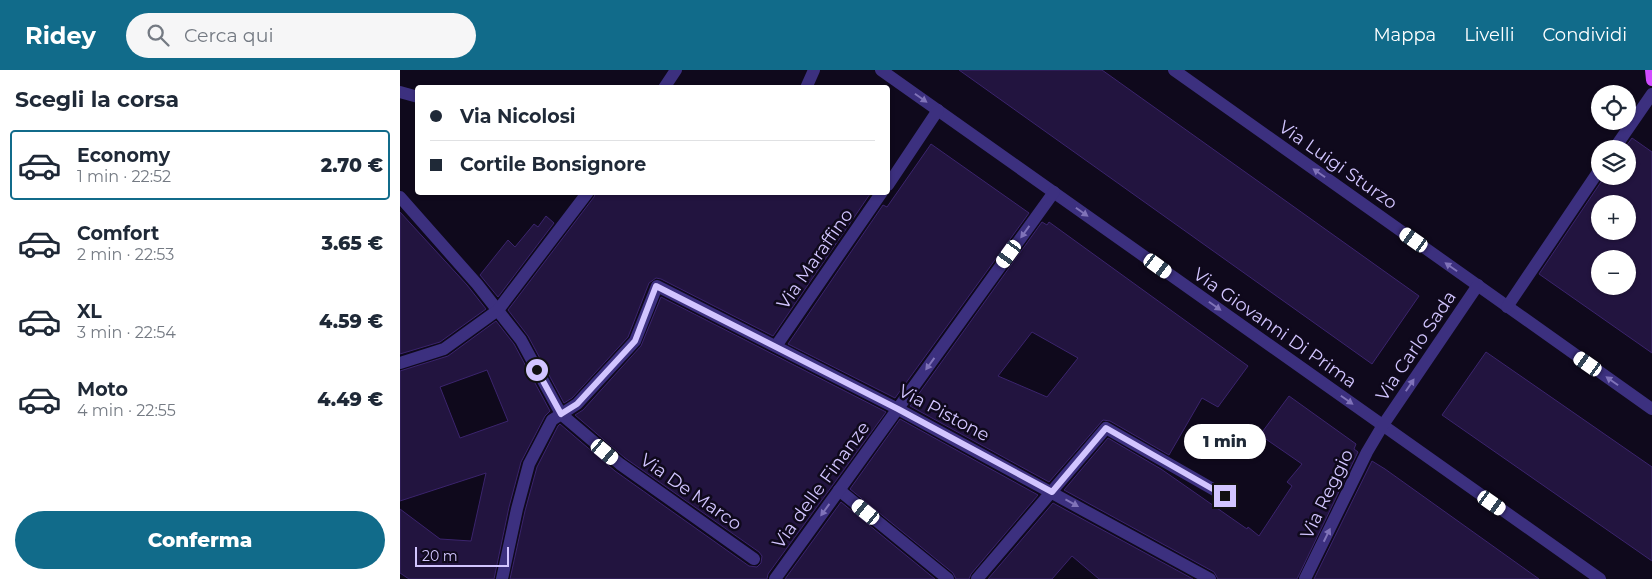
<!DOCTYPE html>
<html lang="it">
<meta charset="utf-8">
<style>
:root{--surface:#fff;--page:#f6f6f7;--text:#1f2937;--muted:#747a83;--line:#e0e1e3;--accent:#116b8a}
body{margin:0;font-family:Montserrat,sans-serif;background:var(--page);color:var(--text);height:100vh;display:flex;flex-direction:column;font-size:19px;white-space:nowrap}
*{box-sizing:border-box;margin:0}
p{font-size:16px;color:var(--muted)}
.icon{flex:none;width:28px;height:28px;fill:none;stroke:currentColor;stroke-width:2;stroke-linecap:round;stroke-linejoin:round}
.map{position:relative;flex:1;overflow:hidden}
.side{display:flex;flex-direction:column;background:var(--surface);width:400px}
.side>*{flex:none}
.top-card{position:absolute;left:15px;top:15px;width:475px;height:110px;border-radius:5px;box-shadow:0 1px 4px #0004;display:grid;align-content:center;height:110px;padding:0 15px;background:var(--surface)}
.controls{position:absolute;left:1191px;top:15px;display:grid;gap:10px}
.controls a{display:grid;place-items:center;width:45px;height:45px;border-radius:50%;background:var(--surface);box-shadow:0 1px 4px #0004;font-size:25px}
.scale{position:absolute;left:15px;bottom:12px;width:94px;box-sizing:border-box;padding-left:5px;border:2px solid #d2c5ff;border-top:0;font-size:14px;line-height:18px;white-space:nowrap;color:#d2c5ff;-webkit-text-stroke:4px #0f091c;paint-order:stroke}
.end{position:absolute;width:22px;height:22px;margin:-11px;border:6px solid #d2c5ff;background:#111;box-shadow:0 0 0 2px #111}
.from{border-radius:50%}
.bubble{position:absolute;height:35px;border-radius:18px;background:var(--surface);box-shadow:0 1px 4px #0004;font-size:16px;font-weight:800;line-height:35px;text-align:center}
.car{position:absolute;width:15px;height:30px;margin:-15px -8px;border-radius:6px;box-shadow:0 0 4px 1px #0007;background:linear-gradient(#fff 24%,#345 0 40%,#fff 0 76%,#345 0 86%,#fff 0)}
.top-card b{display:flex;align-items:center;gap:18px;height:48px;font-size:19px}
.top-card b+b{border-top:1px solid var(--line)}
.top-card i{width:12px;height:12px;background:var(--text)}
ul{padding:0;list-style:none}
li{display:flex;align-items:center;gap:15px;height:70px;margin:0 10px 8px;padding:0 5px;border:2px solid transparent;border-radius:5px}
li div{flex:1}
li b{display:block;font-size:19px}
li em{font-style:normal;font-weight:800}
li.on{border-color:var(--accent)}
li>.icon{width:45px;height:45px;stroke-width:1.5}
h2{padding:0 15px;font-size:22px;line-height:60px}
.action{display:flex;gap:10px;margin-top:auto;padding:10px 15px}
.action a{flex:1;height:58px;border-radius:30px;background:var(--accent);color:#fff;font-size:20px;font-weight:800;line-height:58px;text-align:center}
header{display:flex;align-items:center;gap:30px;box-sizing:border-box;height:70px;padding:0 25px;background:var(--accent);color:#fff}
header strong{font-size:24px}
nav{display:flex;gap:28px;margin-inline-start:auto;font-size:18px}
.search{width:350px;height:45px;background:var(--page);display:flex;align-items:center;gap:12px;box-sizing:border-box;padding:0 18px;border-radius:28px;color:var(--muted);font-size:19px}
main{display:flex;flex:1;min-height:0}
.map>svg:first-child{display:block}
.building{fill:#22143f;stroke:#3b246d;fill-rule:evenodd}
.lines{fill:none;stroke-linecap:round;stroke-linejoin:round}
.minor{stroke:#3c307f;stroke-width:12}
.major{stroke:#d14cff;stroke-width:12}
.oneway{fill:#8073b9}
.route{stroke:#d2c5ff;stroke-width:6}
.labels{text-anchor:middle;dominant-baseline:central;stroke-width:5;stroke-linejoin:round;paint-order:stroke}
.street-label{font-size:18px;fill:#d2c5ff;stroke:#0f091c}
</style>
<header>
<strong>Ridey</strong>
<div class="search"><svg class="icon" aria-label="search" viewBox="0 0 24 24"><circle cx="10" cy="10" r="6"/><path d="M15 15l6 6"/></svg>Cerca qui</div>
<nav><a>Mappa</a><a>Livelli</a><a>Condividi</a></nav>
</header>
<main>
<section class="side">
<h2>Scegli la corsa</h2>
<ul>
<li class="on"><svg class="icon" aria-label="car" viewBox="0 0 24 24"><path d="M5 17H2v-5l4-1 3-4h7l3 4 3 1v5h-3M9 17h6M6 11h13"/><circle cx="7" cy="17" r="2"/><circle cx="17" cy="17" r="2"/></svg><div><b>Economy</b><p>1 min · 22:52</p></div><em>2.70 €</em></li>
<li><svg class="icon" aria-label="car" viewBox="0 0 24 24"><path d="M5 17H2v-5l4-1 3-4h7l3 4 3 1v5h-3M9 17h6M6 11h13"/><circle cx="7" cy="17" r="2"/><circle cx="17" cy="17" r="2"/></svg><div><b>Comfort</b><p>2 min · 22:53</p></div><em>3.65 €</em></li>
<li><svg class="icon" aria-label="car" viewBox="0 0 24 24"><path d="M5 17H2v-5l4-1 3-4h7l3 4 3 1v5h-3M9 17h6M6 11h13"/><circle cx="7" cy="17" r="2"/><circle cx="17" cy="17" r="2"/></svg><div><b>XL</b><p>3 min · 22:54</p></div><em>4.59 €</em></li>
<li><svg class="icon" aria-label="car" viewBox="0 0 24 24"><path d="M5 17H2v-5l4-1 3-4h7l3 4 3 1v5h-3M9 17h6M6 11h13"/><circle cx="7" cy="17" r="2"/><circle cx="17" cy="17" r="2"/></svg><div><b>Moto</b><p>4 min · 22:55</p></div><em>4.49 €</em></li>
</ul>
<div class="action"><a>Conferma</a></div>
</section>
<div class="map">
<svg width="1252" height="509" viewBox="0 0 1252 509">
<rect width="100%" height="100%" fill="#0f091c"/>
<g class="building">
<path d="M 559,0 L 702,0 L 1019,226 L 972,294 Z"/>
<path d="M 1232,68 L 1252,82 L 1252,283 L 1139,204 L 1205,106 L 1228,106 L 1228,79 L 1224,79 ZM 1200,134 L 1228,134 L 1228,161 L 1200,161 ZM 1200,189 L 1228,189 L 1228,216 L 1200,216 Z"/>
<path d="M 531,74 L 629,143 L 495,328 L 388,274 L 483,135 L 487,137 Z"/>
<path d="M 196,122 L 468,122 L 470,124 L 373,266 L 261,209 L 256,208 L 249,213 L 228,267 L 172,328 L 164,333 L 128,266 L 108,240 L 194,127 Z"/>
<path d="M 0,142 L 67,215 L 86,239 L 40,272 L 0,284 Z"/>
<path d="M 146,146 L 154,153 L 98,227 L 80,205 L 108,170 L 115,177 L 134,154 L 138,157 Z"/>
<path d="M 642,152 L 647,155 L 649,152 L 848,296 L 818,337 L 802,328 L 769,385 L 710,351 L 703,350 L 649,412 L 510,336 ZM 632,262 L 678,288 L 647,327 L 598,306 Z"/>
<path d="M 261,227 L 486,342 L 368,504 L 367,509 L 110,509 L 125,441 L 137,397 L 158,356 L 160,354 L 215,401 L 349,496 L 357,497 L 361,493 L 362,486 L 359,482 L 225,388 L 175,345 L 183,340 L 241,276 Z"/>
<path d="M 96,251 L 114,274 L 150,341 L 145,346 L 121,392 L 109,437 L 94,509 L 9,509 L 0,503 L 0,439 L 40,469 L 71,471 L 86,403 L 0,431 L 0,301 L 48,286 ZM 87,300 L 108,351 L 60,368 L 40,317 Z"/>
<path d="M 1086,282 L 1252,397 L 1252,491 L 1042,345 Z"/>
<path d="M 889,326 L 956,374 L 954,379 L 958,382 L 897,509 L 818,509 L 814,502 L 664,420 L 708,368 L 761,399 L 847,459 L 848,457 L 859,466 L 892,416 L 887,412 L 902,394 L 860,365 Z"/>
<path d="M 500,349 L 638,425 L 571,504 L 569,509 L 556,509 L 553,503 L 450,419 Z"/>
<path d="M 972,391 L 985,399 L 1139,509 L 914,509 Z"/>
<path d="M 441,432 L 535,509 L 385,509 Z"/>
<path d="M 653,433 L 793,509 L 699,509 L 672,486 L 652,509 L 588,509 Z"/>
</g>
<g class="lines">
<g class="minor">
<path d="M 481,0 L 1200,509"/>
<path d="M 774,0 L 1252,339"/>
<path d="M 264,18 L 276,0"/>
<path d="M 406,18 L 414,0"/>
<path d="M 0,22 L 18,27"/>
<path d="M 1214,79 L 1252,24"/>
<path d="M 488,115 L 538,40"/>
<path d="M 0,127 L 77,214 L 121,270 L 161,344 L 220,394 L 354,489"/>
<path d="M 1107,237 L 1200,99"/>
<path d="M 376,276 L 482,122"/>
<path d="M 0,293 L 44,279 L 98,240 L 188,122"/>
<path d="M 439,420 L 548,509"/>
<path d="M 102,509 L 117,439 L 129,394 L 152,350 L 177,334 L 235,271 L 257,216 L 498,339 L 810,509"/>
<path d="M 375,509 L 654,122"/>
<path d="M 577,509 L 706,358 L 825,426"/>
<path d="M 905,509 L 967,382 L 983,355 L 1078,215"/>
</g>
<path class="major" d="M 1251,0 L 1252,10"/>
</g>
<defs><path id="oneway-solid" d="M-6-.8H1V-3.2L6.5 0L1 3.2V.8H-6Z" transform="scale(1.25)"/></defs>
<g class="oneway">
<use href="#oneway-solid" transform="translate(521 28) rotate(35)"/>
<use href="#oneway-solid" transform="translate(919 103) rotate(-145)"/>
<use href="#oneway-solid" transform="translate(682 142) rotate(35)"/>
<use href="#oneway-solid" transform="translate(625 162) rotate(126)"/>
<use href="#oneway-solid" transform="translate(1051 197) rotate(-145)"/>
<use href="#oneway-solid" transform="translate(815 236) rotate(35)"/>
<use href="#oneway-solid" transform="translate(530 294) rotate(126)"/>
<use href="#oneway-solid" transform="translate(1212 311) rotate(-145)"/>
<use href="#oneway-solid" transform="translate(1010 315) rotate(-56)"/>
<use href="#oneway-solid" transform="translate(947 330) rotate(35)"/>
<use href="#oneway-solid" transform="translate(672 433) rotate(29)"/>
<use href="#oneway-solid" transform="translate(425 440) rotate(126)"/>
<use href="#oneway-solid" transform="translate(927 465) rotate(-64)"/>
</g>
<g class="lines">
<path class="route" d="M 137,300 L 161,344 L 177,334 L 235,271 L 256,216 L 498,339 L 652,422 L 706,358 L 825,426"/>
</g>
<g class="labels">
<g class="street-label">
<text transform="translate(938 95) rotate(35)">Via Luigi Sturzo</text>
<text transform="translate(415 189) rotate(-55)">Via Maraffino</text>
<text transform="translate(875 258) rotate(35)">Via Giovanni Di Prima</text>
<text transform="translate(1016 276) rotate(-56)">Via Carlo Sada</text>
<text transform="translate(544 343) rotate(28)">Via Pistone</text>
<text transform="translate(421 415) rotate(-54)">Via delle Finanze</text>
<text transform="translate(291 422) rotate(35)">Via De Marco</text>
<text transform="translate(927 424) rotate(-64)">Via Reggio</text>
</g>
</g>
</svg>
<div class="controls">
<a><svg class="icon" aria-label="locate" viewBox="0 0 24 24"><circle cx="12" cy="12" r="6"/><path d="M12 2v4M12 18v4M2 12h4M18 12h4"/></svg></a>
<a><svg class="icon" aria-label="layers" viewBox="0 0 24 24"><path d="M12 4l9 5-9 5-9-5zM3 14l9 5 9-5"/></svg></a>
<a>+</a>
<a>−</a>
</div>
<div class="scale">20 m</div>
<i class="end from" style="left:137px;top:300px"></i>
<i class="end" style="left:825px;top:426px"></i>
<div class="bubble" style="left:784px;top:354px;width:82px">1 min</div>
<i class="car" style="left:1014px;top:170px;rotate:305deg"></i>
<i class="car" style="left:609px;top:184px;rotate:216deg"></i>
<i class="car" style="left:758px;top:196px;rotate:126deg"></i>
<i class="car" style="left:1188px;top:294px;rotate:305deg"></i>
<i class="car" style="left:205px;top:382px;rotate:130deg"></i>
<i class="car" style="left:1092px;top:433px;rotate:125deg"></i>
<i class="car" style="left:466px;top:442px;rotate:309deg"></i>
<div class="top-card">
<b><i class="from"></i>Via Nicolosi</b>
<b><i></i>Cortile Bonsignore</b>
</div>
</div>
</main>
